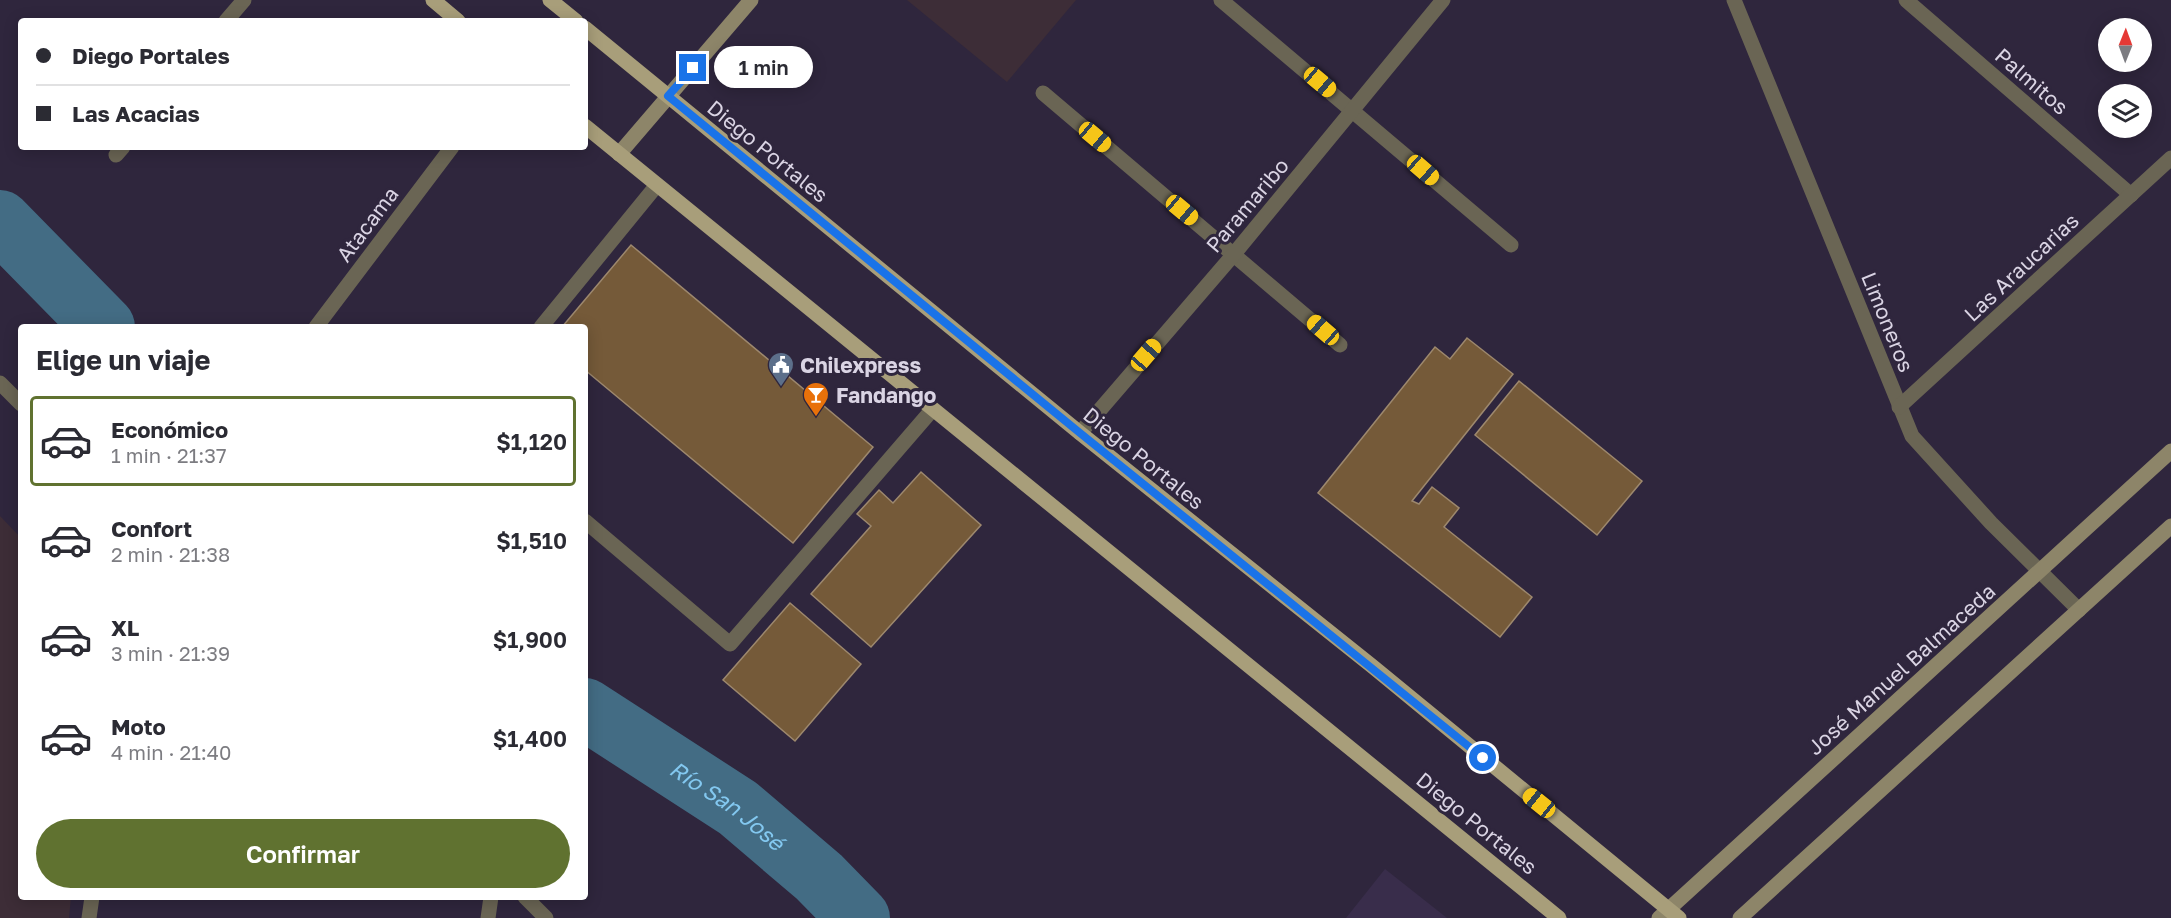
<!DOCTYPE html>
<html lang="es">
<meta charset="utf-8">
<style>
:root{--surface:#fff;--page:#f7f7f7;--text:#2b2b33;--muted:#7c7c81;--line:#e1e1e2;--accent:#607230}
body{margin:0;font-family:"Golos Text",sans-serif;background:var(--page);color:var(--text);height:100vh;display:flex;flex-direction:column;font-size:22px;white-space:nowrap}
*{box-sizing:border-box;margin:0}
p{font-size:20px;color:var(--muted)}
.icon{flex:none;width:33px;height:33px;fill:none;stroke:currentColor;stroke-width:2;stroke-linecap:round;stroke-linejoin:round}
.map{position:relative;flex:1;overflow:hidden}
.drawer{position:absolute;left:18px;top:324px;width:570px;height:576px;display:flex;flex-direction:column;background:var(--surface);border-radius:6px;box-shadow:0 3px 15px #0003}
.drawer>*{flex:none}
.top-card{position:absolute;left:18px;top:18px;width:570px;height:132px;border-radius:6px;box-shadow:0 3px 15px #0003;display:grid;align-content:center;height:132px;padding:0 18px;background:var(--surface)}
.needle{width:39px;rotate:1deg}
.tools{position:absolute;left:2098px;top:18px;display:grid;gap:12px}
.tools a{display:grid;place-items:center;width:54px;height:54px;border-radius:50%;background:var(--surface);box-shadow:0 3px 15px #0003;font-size:30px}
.end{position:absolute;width:27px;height:27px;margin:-14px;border:8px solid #1a73e8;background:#fff;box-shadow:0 0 0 3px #fff}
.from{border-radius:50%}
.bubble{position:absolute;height:42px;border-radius:21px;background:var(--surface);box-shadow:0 3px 15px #0003;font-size:20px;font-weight:600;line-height:42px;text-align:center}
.car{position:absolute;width:18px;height:36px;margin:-18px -9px;border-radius:8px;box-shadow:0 0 4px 2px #0007;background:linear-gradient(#f5c518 24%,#345 0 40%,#f5c518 0 76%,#345 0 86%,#f5c518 0)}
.top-card b{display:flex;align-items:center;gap:21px;height:57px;font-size:22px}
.top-card b+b{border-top:2px solid var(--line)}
.top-card i{width:15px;height:15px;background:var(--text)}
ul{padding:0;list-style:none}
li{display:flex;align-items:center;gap:18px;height:90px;margin:0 12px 9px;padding:0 6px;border:3px solid transparent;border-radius:6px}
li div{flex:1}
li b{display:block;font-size:22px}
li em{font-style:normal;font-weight:600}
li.current{border-color:var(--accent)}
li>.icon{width:54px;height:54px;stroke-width:1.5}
h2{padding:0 18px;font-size:27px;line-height:72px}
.button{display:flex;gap:12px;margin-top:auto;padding:12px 18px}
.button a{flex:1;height:69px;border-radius:36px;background:var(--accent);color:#fff;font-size:24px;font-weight:600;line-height:69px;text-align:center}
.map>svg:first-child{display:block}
.built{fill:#392d4b}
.education{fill:#3d2d37}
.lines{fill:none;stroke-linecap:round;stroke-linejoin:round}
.river{stroke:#436c84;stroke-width:62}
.building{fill:#755a39;stroke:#9d886e;stroke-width:1.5}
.lane{stroke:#6a6554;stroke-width:15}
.street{stroke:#6a6554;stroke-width:15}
.secondary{stroke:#8d8569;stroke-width:15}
.primary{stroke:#a89e7a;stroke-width:15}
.route{stroke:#1a73e8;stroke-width:8}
.labels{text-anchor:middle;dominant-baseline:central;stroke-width:6;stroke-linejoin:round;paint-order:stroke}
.street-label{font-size:21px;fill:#dad4e4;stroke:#2f263d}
.poi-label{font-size:21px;font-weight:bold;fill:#dad4e4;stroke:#2f263d;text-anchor:start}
.water-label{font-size:22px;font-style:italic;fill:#83c8f0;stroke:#2f263d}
</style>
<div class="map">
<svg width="2171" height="918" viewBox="0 0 2171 918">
<rect width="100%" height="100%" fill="#2f263d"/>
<path class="built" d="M 1385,869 L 1447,918 L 1346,918 Z"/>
<g class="education">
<path d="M 907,0 L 1076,0 L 1007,82 Z"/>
<path d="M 0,516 L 21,538 L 21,897 L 71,897 L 69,918 L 0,918 Z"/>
</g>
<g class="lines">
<g class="river">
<path d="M 0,221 L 104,327"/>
<path id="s1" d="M 585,709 L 738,808 L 819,877 L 859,918"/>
</g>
</g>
<g class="building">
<path d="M 631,245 L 873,447 L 793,543 L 585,370 L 585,327 L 562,327 Z"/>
<path d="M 1467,338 L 1513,374 L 1412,501 L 1419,504 L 1432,487 L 1459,508 L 1444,527 L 1532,597 L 1500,637 L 1318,493 L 1435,347 L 1450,359 Z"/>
<path d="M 1519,381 L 1642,481 L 1597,535 L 1475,435 Z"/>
<path d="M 921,472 L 981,525 L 871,647 L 811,594 L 871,526 L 857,514 L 879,490 L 893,503 Z"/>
<path d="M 790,603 L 861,664 L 795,741 L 723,680 Z"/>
</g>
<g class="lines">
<g class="lane">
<path d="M 541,327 L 657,185"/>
<path d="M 585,521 L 730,644 L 932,410"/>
</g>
<g class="street">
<path d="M 1221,0 L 1511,245"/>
<path d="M 1734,0 L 1912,436 L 1991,523 L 2079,610"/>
<path d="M 1906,0 L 2131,195"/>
<path d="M 226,21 L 244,0"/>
<path d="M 1043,93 L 1340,345"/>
<path d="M 116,155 L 123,147"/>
<path d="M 316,327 L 452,147"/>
<path d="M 0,383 L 21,404"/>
<path d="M 1899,407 L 2171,158"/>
<path d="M 1080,433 L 1234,254 L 1443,0"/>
<path d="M 525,897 L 546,918"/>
<path d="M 89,918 L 92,897"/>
<path d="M 488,918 L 491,897"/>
</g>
<g class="secondary">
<path d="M 619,154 L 751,0"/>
<path d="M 1659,918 L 2171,451"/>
<path d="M 1740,918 L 2171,526"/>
</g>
<g class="primary">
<path d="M 433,0 L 458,21"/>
<path d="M 550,0 L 576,21"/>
<path d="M 585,28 L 1080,433 L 1372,666 L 1679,918"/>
<path d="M 585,126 L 1559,918"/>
</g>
</g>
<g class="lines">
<path class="route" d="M 693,68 L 668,96 L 1080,433 L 1483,758"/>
</g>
<defs>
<symbol id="civic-pin" viewBox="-11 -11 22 30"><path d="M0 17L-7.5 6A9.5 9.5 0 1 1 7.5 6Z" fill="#5c6f8a" stroke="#2f263d"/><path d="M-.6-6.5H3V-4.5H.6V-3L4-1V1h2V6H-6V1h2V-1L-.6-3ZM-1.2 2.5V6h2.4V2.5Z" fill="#fff"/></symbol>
<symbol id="bar-pin" viewBox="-11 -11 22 30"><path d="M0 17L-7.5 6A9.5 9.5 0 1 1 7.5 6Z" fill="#e8710a" stroke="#2f263d"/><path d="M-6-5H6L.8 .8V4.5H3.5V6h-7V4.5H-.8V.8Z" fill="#fff"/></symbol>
</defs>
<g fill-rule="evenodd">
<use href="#civic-pin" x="766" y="350" width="30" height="40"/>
<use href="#bar-pin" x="801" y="380" width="30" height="40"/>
</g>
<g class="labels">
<g class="street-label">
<text transform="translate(2032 81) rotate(41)">Palmitos</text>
<text transform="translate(768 151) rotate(39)">Diego Portales</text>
<text transform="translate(1247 205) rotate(-50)">Paramaribo</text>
<text transform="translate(367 224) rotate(-53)">Atacama</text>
<text transform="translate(2021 267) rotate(-43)">Las Araucarias</text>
<text transform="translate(1888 322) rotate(68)">Limoneros</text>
<text transform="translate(1144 458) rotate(39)">Diego Portales</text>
<text transform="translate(1901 669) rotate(-42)">José Manuel Balmaceda</text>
<text transform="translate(1477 823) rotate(39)">Diego Portales</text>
</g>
<g class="poi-label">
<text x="800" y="365">Chilexpress</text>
<text x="836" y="395">Fandango</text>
</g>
<g class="water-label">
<text stroke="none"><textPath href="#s1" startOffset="172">Río San José</textPath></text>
</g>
</g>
</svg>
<div class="tools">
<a><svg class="needle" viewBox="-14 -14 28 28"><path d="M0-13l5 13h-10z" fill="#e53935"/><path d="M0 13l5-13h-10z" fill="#7c7c81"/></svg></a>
<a><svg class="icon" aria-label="layers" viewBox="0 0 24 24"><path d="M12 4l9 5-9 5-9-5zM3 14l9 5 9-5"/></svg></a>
</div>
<i class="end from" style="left:1483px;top:758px"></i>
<i class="end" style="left:693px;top:68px"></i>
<div class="bubble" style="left:714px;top:46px;width:99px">1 min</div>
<i class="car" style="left:1320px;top:82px;rotate:130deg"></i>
<i class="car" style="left:1095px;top:137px;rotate:130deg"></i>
<i class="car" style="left:1423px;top:170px;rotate:131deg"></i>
<i class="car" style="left:1182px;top:210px;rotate:130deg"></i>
<i class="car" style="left:1323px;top:330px;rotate:311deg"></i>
<i class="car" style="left:1146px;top:355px;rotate:41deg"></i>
<i class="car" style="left:1539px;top:803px;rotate:309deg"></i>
<div class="top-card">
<b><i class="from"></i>Diego Portales</b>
<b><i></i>Las Acacias</b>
</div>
<section class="drawer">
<h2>Elige un viaje</h2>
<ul>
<li class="current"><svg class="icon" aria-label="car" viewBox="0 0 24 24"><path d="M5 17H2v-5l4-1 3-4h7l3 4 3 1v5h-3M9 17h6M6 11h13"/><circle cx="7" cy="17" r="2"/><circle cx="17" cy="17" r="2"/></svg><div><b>Económico</b><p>1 min · 21:37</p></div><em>$1,120</em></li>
<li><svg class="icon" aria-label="car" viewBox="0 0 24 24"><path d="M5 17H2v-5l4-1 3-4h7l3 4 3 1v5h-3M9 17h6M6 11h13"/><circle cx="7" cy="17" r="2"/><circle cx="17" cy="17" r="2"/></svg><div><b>Confort</b><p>2 min · 21:38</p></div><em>$1,510</em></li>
<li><svg class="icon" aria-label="car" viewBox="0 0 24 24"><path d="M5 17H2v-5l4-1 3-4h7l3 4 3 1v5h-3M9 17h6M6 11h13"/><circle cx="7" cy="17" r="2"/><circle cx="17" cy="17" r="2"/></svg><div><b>XL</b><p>3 min · 21:39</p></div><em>$1,900</em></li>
<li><svg class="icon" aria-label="car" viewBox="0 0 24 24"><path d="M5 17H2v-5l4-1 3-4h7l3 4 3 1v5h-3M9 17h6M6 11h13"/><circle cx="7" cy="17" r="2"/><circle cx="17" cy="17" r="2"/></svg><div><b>Moto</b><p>4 min · 21:40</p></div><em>$1,400</em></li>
</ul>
<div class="button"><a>Confirmar</a></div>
</section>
</div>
